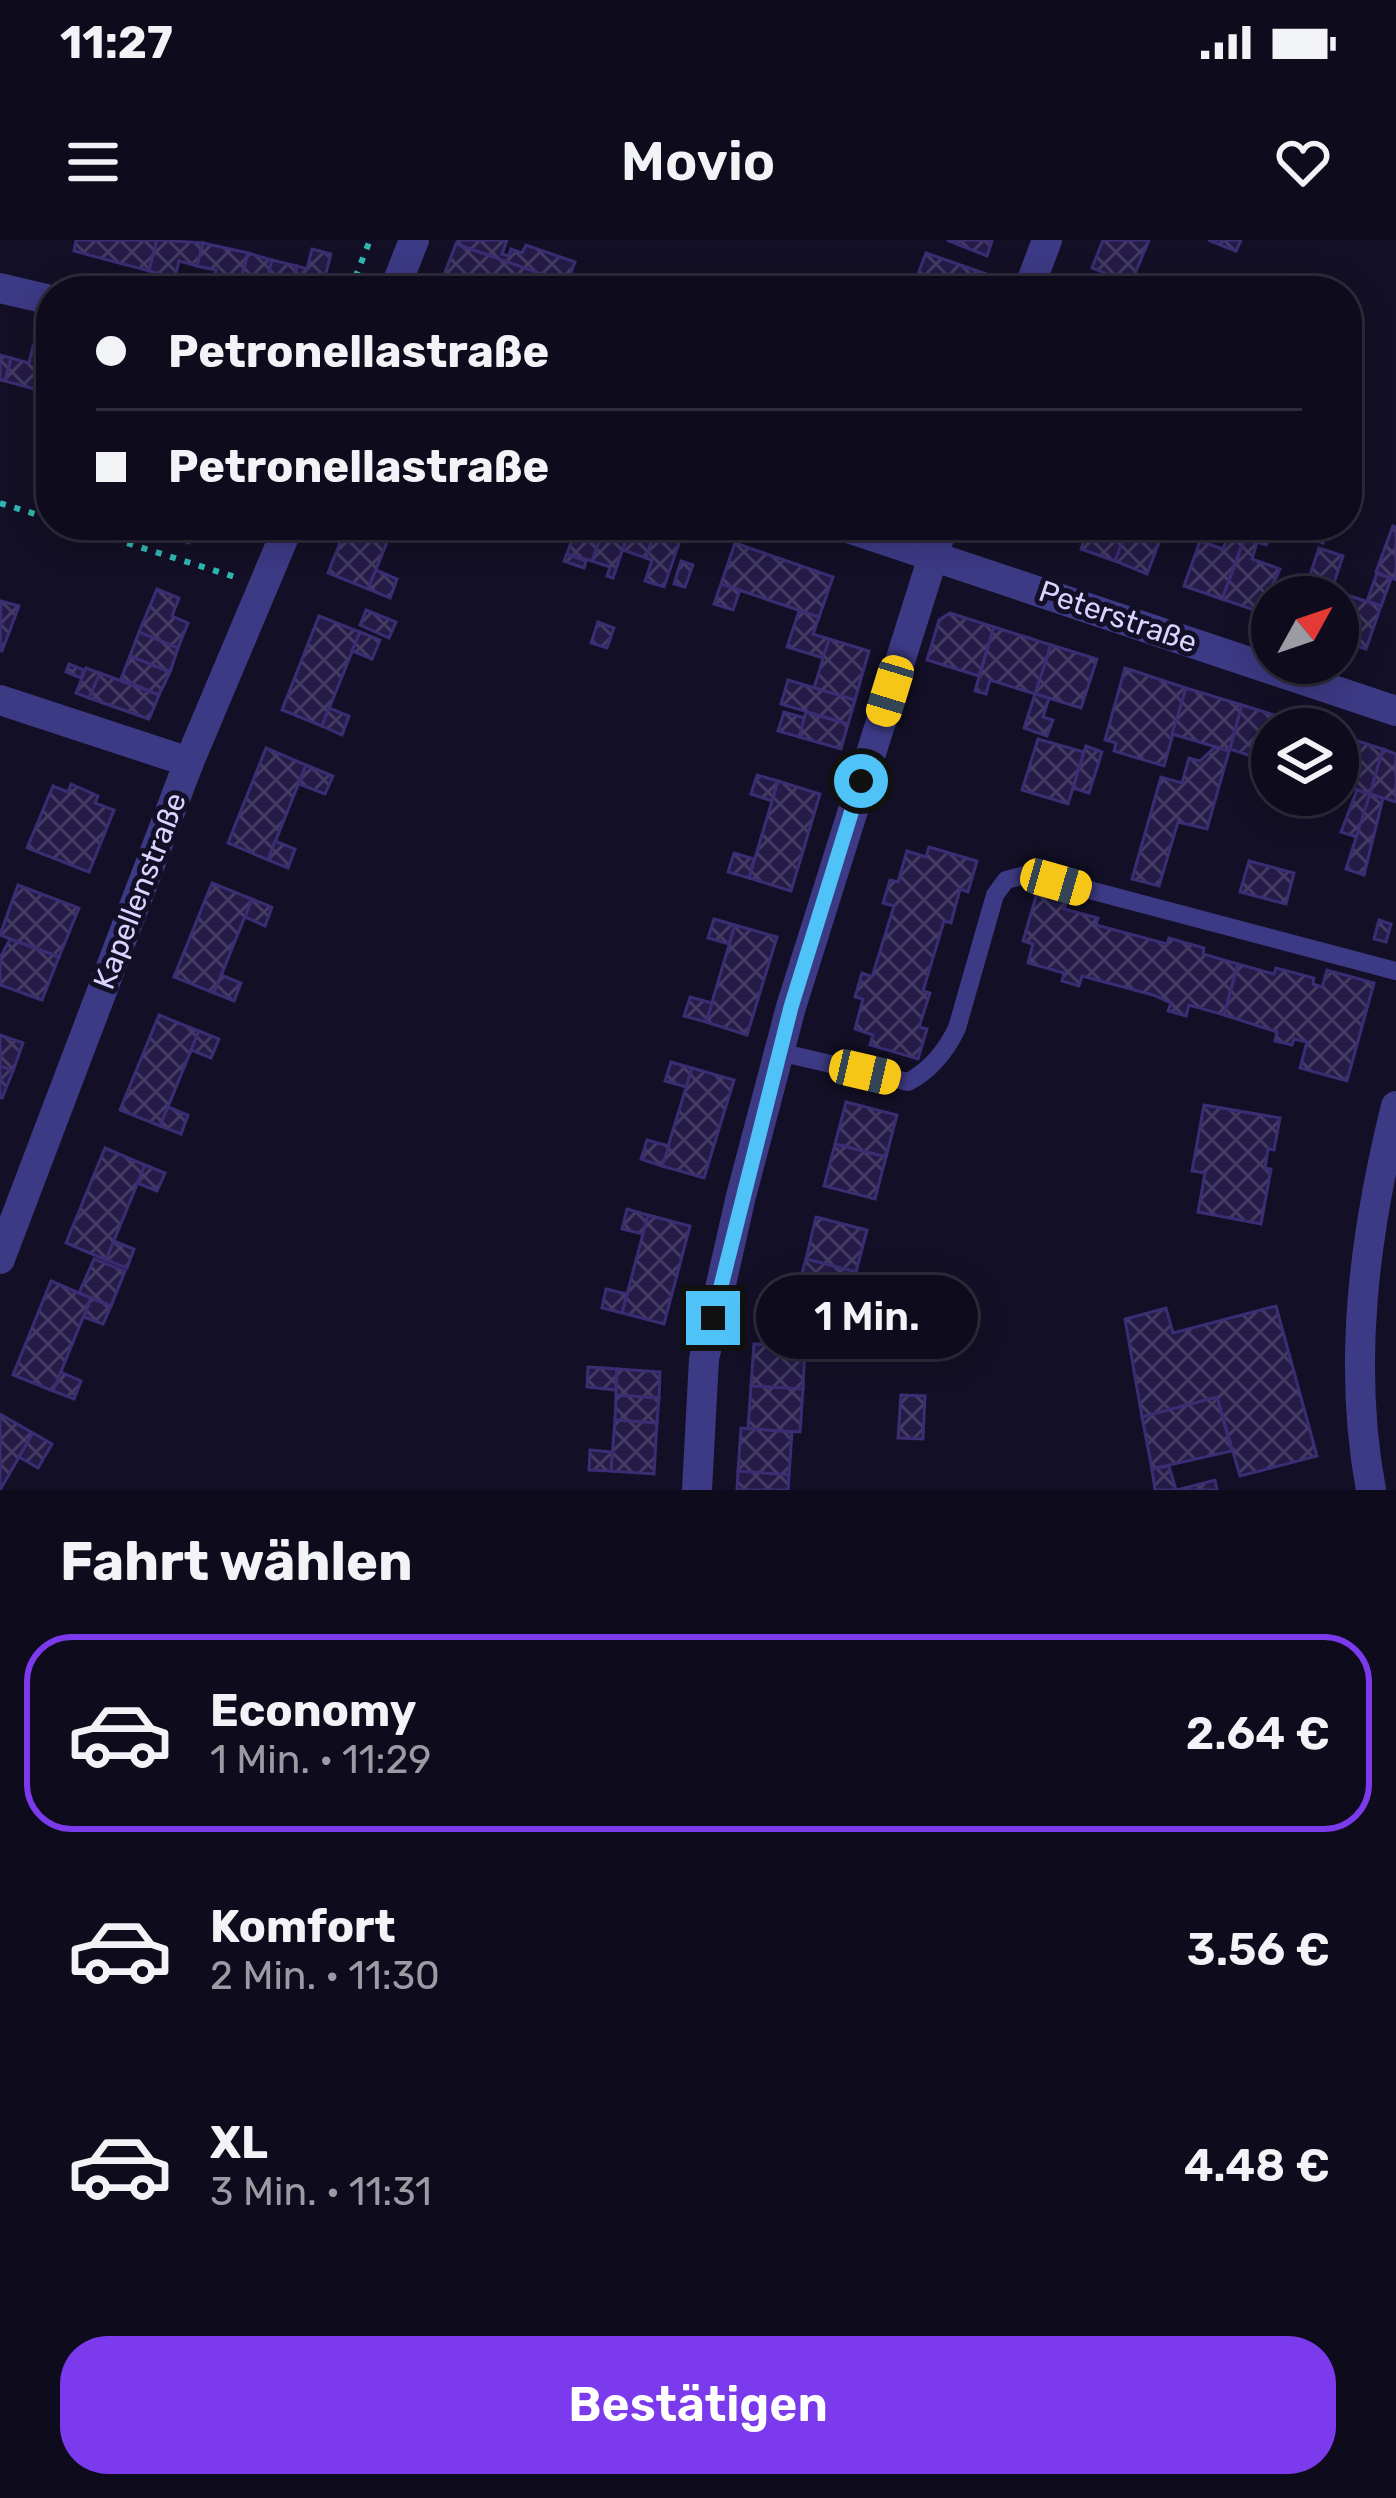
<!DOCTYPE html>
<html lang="de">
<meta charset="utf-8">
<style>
:root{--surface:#0e0b1c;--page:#1c1929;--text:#f1f3f6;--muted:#9b9ba3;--line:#2e2b3b;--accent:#7c3aed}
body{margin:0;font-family:Rubik,sans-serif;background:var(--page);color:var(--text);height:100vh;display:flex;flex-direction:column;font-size:45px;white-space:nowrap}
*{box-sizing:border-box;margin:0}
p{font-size:39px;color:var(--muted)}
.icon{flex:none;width:66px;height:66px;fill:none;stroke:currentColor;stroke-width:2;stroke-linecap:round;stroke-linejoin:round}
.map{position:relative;height:1250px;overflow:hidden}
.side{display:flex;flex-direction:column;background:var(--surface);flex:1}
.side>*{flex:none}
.banner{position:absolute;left:36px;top:36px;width:1326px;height:264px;border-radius:48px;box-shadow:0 6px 30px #0003,0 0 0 3px var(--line);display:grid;align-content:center;height:264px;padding:0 60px;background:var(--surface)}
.needle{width:78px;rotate:50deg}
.tools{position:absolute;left:1251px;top:336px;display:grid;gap:24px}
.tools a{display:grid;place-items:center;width:108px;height:108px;border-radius:50%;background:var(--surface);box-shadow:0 6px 30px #0003,0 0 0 3px var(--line);font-size:60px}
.end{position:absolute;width:54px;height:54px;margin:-27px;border:15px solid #4fc3f7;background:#111;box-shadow:0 0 0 6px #111}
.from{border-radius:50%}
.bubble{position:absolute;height:84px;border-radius:42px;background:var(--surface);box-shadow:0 6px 30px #0003,0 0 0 3px var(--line);font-size:39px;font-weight:600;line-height:84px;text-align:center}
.car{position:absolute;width:36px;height:72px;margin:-36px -18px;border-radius:15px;box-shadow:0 0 9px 3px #0007;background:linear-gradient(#f5c518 24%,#345 0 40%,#f5c518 0 76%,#345 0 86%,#f5c518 0)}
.banner b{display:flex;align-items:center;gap:42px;height:114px;font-size:45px}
.banner b+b{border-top:3px solid var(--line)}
.banner i{width:30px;height:30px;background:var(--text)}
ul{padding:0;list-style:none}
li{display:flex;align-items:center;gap:36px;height:198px;margin:0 24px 18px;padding:0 36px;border:6px solid transparent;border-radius:48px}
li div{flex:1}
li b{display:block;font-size:45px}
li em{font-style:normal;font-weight:600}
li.current{border-color:var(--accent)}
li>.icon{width:108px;height:108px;stroke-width:1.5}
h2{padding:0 60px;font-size:54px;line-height:144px}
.action{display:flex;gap:24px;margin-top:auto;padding:24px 60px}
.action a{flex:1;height:138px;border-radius:48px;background:var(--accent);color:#fff;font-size:48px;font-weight:600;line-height:138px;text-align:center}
.status{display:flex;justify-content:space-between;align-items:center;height:84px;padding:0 60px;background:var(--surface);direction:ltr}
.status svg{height:33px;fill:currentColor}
header{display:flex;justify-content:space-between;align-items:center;height:156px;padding:0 60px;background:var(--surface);font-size:54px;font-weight:600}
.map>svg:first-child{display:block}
.building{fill:url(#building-cross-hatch);stroke:#3b2d73;stroke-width:3}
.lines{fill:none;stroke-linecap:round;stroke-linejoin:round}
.path{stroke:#2fb8b0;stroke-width:6;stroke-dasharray:6 9;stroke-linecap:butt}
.service{stroke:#3d3a85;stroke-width:18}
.minor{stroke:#3d3a85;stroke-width:30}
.tertiary{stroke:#3d3a85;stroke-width:30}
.route{stroke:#4fc3f7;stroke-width:15}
.labels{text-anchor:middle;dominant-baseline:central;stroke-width:10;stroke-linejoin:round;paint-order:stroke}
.street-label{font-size:30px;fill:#d9d4ff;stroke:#130f26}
</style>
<div class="status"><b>11:27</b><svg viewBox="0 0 49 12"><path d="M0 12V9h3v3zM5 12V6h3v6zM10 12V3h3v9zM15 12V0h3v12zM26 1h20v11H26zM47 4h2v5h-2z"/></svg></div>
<header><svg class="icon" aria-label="menu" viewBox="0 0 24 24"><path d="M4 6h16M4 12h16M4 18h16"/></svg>Movio<svg class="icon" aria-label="heart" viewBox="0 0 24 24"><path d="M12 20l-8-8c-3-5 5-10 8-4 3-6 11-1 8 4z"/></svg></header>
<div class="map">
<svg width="1396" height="1250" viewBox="0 0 1396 1250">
<defs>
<pattern id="building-cross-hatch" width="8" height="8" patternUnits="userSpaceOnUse" patternTransform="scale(3)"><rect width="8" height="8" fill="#241b47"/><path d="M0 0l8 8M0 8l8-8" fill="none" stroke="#433b63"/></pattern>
</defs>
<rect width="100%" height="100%" fill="#130f26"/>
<g class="building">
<path d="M 76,0 L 157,0 L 149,31 L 74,11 Z"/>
<path d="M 157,0 L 203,3 L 197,26 L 179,21 L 175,38 L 149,31 Z"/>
<path d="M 458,0 L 507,0 L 502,14 L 509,16 L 511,9 L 522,13 L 526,5 L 575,22 L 567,43 L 456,4 Z"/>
<path d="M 947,0 L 988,0 L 992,1 L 987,16 Z"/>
<path d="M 1103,0 L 1149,0 L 1131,43 L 1092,28 Z"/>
<path d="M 1208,0 L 1241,0 L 1236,11 Z"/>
<path d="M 203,3 L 248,13 L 238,51 L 211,47 L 216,30 L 197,26 Z"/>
<path d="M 456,4 L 567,43 L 589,51 L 474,51 L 442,40 Z"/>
<path d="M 312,9 L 331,14 L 321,51 L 290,51 L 297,26 L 307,29 Z"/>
<path d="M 248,13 L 272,20 L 264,51 L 238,51 Z"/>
<path d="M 926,13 L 992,36 L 986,51 L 924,51 L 913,47 Z"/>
<path d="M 272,20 L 297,26 L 290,51 L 264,51 Z"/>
<path d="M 442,40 L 474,51 L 438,51 Z"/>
<path d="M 33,106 L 51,110 L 49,153 L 5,141 L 11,118 L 29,123 Z"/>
<path d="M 0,115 L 11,118 L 5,141 L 0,140 Z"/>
<path d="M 51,144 L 51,176 L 38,172 L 43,152 L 49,153 Z"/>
<path d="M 183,285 L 194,285 L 189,303 L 179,299 Z"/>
<path d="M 347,285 L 394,285 L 368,349 L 328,333 Z"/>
<path d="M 502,285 L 523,285 L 519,297 L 500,290 Z"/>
<path d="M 577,285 L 605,285 L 592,321 L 567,314 Z"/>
<path d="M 605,285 L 631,285 L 613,338 L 607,336 L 610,327 L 592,321 Z"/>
<path d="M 631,285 L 657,285 L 646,318 L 623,310 Z"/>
<path d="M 657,285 L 685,286 L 664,347 L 645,341 L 652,320 L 646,318 Z"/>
<path d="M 1080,285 L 1129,285 L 1115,321 L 1081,309 L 1086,295 L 1078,291 Z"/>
<path d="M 1129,285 L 1145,285 L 1163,292 L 1147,334 L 1115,321 Z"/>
<path d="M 1250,285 L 1275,285 L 1266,305 L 1257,302 L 1252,319 L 1280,329 L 1260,372 L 1222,359 Z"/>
<path d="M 1313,285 L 1330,285 L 1323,303 L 1308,297 Z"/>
<path d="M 1393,286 L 1396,287 L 1396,340 L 1376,332 Z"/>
<path d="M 1231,288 L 1246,293 L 1222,359 L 1184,346 L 1200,301 L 1223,309 Z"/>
<path d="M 735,303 L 833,337 L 819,377 L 721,344 Z"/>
<path d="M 1319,308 L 1343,316 L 1332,349 L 1347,355 L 1338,382 L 1338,357 L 1301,357 L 1309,356 L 1314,343 L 1308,341 Z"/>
<path d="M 567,314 L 586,321 L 584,328 L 564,321 Z"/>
<path d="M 681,321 L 693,325 L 685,347 L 674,344 Z"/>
<path d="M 376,330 L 397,339 L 390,358 L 368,349 Z"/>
<path d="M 1377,333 L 1391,339 L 1381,366 L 1367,361 Z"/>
<path d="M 721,344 L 740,350 L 733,370 L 714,364 Z"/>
<path d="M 157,349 L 179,358 L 172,376 L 188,383 L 178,408 L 139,392 Z"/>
<path d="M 1347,355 L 1381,366 L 1366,409 L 1338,400 L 1338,382 Z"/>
<path d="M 1,361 L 19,366 L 2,411 L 0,410 Z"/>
<path d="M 366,370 L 396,382 L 389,398 L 360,385 Z"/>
<path d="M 799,371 L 819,377 L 813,394 L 829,399 L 823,418 L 787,407 Z"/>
<path d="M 950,373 L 994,387 L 979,436 L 927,420 L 939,380 Z"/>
<path d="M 319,376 L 360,392 L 322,486 L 282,470 Z"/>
<path d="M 598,382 L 614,388 L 607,408 L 591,403 Z"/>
<path d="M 994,387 L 1051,405 L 1035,454 L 990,440 L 986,454 L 975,451 Z"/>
<path d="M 139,392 L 178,408 L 170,432 L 130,416 Z"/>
<path d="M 360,392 L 380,400 L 372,419 L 352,411 Z"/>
<path d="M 829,399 L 869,411 L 855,460 L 814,448 Z"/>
<path d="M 1051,405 L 1097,419 L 1081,468 L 1035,454 Z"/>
<path d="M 130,416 L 170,432 L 159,455 L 121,439 Z"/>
<path d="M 69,424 L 84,430 L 81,438 L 66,432 Z"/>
<path d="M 86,428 L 100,433 L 89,458 L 76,453 Z"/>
<path d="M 1125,428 L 1186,448 L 1164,526 L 1114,511 L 1116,503 L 1105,500 Z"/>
<path d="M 100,433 L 159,455 L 149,479 L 89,458 Z"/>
<path d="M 788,440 L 855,460 L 848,484 L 781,464 Z"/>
<path d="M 1186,448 L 1242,465 L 1229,511 L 1172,494 Z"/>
<path d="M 1035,454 L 1049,458 L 1043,477 L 1053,480 L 1047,496 L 1024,488 Z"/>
<path d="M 1242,465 L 1274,475 L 1260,519 L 1230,509 Z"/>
<path d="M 329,468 L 349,476 L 342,495 L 322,486 Z"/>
<path d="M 784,472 L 805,478 L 799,497 L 778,491 Z"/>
<path d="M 806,472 L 848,484 L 841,509 L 799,497 Z"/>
<path d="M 1274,475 L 1318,489 L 1272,489 L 1272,526 L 1260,522 Z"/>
<path d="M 1038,499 L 1084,512 L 1068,564 L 1022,550 Z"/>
<path d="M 1351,499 L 1383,509 L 1370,554 L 1338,544 Z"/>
<path d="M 1086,506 L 1102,512 L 1089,553 L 1073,548 Z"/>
<path d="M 1215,507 L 1229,511 L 1207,589 L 1178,582 L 1159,646 L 1132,639 L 1161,537 L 1182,543 L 1189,518 L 1200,521 Z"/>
<path d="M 266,508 L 306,525 L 268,620 L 228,603 Z"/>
<path d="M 1383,509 L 1396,514 L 1396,562 L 1370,554 Z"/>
<path d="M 306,525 L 333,536 L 325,554 L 299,544 Z"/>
<path d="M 757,535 L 778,541 L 772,561 L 751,554 Z"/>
<path d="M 778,541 L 820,554 L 791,651 L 749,638 Z"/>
<path d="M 71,544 L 98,556 L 95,563 L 114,570 L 89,632 L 27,608 L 53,546 L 68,552 Z"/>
<path d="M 1357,550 L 1370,554 L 1357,597 L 1341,592 Z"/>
<path d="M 1370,554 L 1383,558 L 1364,635 L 1346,629 Z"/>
<path d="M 275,601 L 295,609 L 288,628 L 268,620 Z"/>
<path d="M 929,607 L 977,621 L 968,652 L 960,649 L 951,683 L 944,681 L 923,751 L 930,753 L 919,787 L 927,789 L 918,819 L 870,805 L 873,795 L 855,789 L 863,759 L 855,757 L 862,733 L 872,737 L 894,666 L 883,663 L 890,640 L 898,642 L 907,611 L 926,617 Z"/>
<path d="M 734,613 L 754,619 L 749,638 L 728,632 Z"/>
<path d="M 1249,621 L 1294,633 L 1286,664 L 1240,652 Z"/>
<path d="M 212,643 L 252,659 L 214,753 L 174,737 Z"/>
<path d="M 18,645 L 79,668 L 59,717 L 0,695 Z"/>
<path d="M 1037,653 L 1067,661 L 1064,669 L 1098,678 L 1096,685 L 1167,704 L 1169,698 L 1204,708 L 1203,714 L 1238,724 L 1224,775 L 1189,765 L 1186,776 L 1168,771 L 1171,763 L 1153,755 L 1082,736 L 1079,746 L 1062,741 L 1064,733 L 1028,723 L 1033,704 L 1023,701 Z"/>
<path d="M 252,659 L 272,667 L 265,686 L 245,677 Z"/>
<path d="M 714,679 L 735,685 L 729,704 L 708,698 Z"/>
<path d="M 1379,680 L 1391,684 L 1386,702 L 1374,699 Z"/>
<path d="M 735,685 L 777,697 L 747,795 L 706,782 Z"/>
<path d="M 10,699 L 59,717 L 42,760 L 0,745 L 0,718 Z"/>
<path d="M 1238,724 L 1274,734 L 1276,728 L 1314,738 L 1313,744 L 1322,747 L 1327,730 L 1374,743 L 1347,841 L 1300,828 L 1307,802 L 1294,799 L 1292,805 L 1275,801 L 1277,792 L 1224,775 Z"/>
<path d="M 221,735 L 241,743 L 234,761 L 214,753 Z"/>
<path d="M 690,757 L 712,763 L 706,782 L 684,776 Z"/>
<path d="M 159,775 L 199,791 L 160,886 L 120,870 Z"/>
<path d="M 199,791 L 219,799 L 211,818 L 191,810 Z"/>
<path d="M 0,795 L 23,803 L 13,831 L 0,826 Z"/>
<path d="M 671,822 L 692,828 L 686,847 L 665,841 Z"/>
<path d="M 0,826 L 13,831 L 2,858 L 0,857 Z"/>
<path d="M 692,828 L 734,840 L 704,938 L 662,926 Z"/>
<path d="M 846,862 L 897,875 L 886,917 L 835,904 Z"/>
<path d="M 1204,865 L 1280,878 L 1274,910 L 1268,909 L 1265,928 L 1271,929 L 1261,984 L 1198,972 L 1205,933 L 1192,931 Z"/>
<path d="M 168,867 L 188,875 L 181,894 L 160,886 Z"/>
<path d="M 647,900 L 669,906 L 662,926 L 641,919 Z"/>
<path d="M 835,904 L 886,917 L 875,959 L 824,946 Z"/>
<path d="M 105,908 L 145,925 L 106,1020 L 66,1003 Z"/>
<path d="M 145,925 L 165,933 L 157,951 L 137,943 Z"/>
<path d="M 627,969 L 648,975 L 643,994 L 622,989 Z"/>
<path d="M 648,975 L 690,986 L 664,1084 L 622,1073 Z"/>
<path d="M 816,977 L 867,990 L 856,1032 L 806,1019 Z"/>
<path d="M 114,1001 L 134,1009 L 127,1028 L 106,1020 Z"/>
<path d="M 94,1019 L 125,1031 L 111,1066 L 79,1053 Z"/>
<path d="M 806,1019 L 856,1032 L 845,1074 L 794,1061 Z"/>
<path d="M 51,1041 L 91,1058 L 53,1151 L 13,1135 Z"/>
<path d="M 606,1049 L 627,1054 L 622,1073 L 602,1068 Z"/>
<path d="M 91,1058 L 111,1066 L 103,1084 L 84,1077 Z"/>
<path d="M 1276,1066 L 1317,1216 L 1240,1236 L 1217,1157 L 1142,1177 L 1125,1079 L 1166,1068 L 1173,1093 Z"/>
<path d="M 754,1104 L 805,1106 L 803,1149 L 751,1146 Z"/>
<path d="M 588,1127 L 617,1129 L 616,1150 L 587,1147 Z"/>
<path d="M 617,1129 L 660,1132 L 659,1158 L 616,1155 Z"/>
<path d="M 61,1132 L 81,1141 L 74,1159 L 53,1151 Z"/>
<path d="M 751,1146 L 803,1149 L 800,1192 L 748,1189 Z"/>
<path d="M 616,1155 L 659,1158 L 657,1183 L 615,1180 Z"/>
<path d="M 901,1155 L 925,1156 L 923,1199 L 898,1198 Z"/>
<path d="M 1217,1157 L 1232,1211 L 1152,1229 L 1142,1177 Z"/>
<path d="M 0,1174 L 33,1193 L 0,1250 Z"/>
<path d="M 615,1180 L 657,1183 L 654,1234 L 611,1231 Z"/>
<path d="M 741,1188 L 792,1192 L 789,1235 L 738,1231 Z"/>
<path d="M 33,1193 L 52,1204 L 38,1228 L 19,1217 Z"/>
<path d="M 590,1210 L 612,1212 L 611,1231 L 589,1230 Z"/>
<path d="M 1169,1226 L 1176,1250 L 1155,1250 L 1152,1229 Z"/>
<path d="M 738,1231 L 789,1235 L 788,1250 L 737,1250 Z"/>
<path d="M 1215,1240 L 1217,1250 L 1177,1250 Z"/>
</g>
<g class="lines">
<g class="path">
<path d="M 350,51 L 370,0"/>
<path d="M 0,263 L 51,279"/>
<path d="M 70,285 L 235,337"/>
</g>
<path class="service" d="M 779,812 L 908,842 C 931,830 946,811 957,788 L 995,655 L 1006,640 L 1029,634 L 1396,731"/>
<g class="minor">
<path d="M 0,48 L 51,60"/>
<path d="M 1028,51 L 1047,0"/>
<path d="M 839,285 L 1396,471"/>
<path d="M 0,460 L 189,522"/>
<path d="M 697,1250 L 704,1119 L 741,956 L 791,767 L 943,285"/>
<path d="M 1371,1250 C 1347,1122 1365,991 1396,866"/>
</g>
<g class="tertiary">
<path d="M 394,51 L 414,0"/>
<path d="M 0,1019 L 189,522 L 289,285"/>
</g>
</g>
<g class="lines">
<path class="route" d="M 713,1078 L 791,767 L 861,541"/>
</g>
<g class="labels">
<g class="street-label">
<text transform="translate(1118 377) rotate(19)">Peterstraße</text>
<text transform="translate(140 651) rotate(-69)">Kapellenstraße</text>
</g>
</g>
</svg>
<div class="tools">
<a><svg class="needle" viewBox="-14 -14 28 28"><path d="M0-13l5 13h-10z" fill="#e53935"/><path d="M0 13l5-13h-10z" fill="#9b9ba3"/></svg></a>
<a><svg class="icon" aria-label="layers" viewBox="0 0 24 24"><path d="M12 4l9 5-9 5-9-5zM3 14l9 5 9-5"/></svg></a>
</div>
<i class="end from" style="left:861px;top:541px"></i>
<i class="end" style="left:713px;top:1078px"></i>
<div class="bubble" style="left:756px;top:1035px;width:222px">1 Min.</div>
<i class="car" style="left:890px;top:451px;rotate:197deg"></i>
<i class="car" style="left:1056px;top:642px;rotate:106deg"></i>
<i class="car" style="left:865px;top:832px;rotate:103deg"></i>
<div class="banner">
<b><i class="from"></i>Petronellastraße</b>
<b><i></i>Petronellastraße</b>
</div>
</div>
<section class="side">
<h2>Fahrt wählen</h2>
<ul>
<li class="current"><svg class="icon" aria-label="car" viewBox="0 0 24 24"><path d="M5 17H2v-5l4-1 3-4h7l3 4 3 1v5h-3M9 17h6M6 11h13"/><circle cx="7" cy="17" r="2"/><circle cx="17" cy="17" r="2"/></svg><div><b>Economy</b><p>1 Min. · 11:29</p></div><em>2.64 €</em></li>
<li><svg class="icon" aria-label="car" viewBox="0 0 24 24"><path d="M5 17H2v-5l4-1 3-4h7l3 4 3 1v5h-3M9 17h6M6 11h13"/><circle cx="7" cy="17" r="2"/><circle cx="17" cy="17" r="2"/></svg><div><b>Komfort</b><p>2 Min. · 11:30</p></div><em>3.56 €</em></li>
<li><svg class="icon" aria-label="car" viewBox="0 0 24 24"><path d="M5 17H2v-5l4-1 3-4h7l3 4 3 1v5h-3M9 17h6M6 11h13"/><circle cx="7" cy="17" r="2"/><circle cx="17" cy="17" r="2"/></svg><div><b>XL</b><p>3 Min. · 11:31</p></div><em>4.48 €</em></li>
</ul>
<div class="action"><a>Bestätigen</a></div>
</section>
